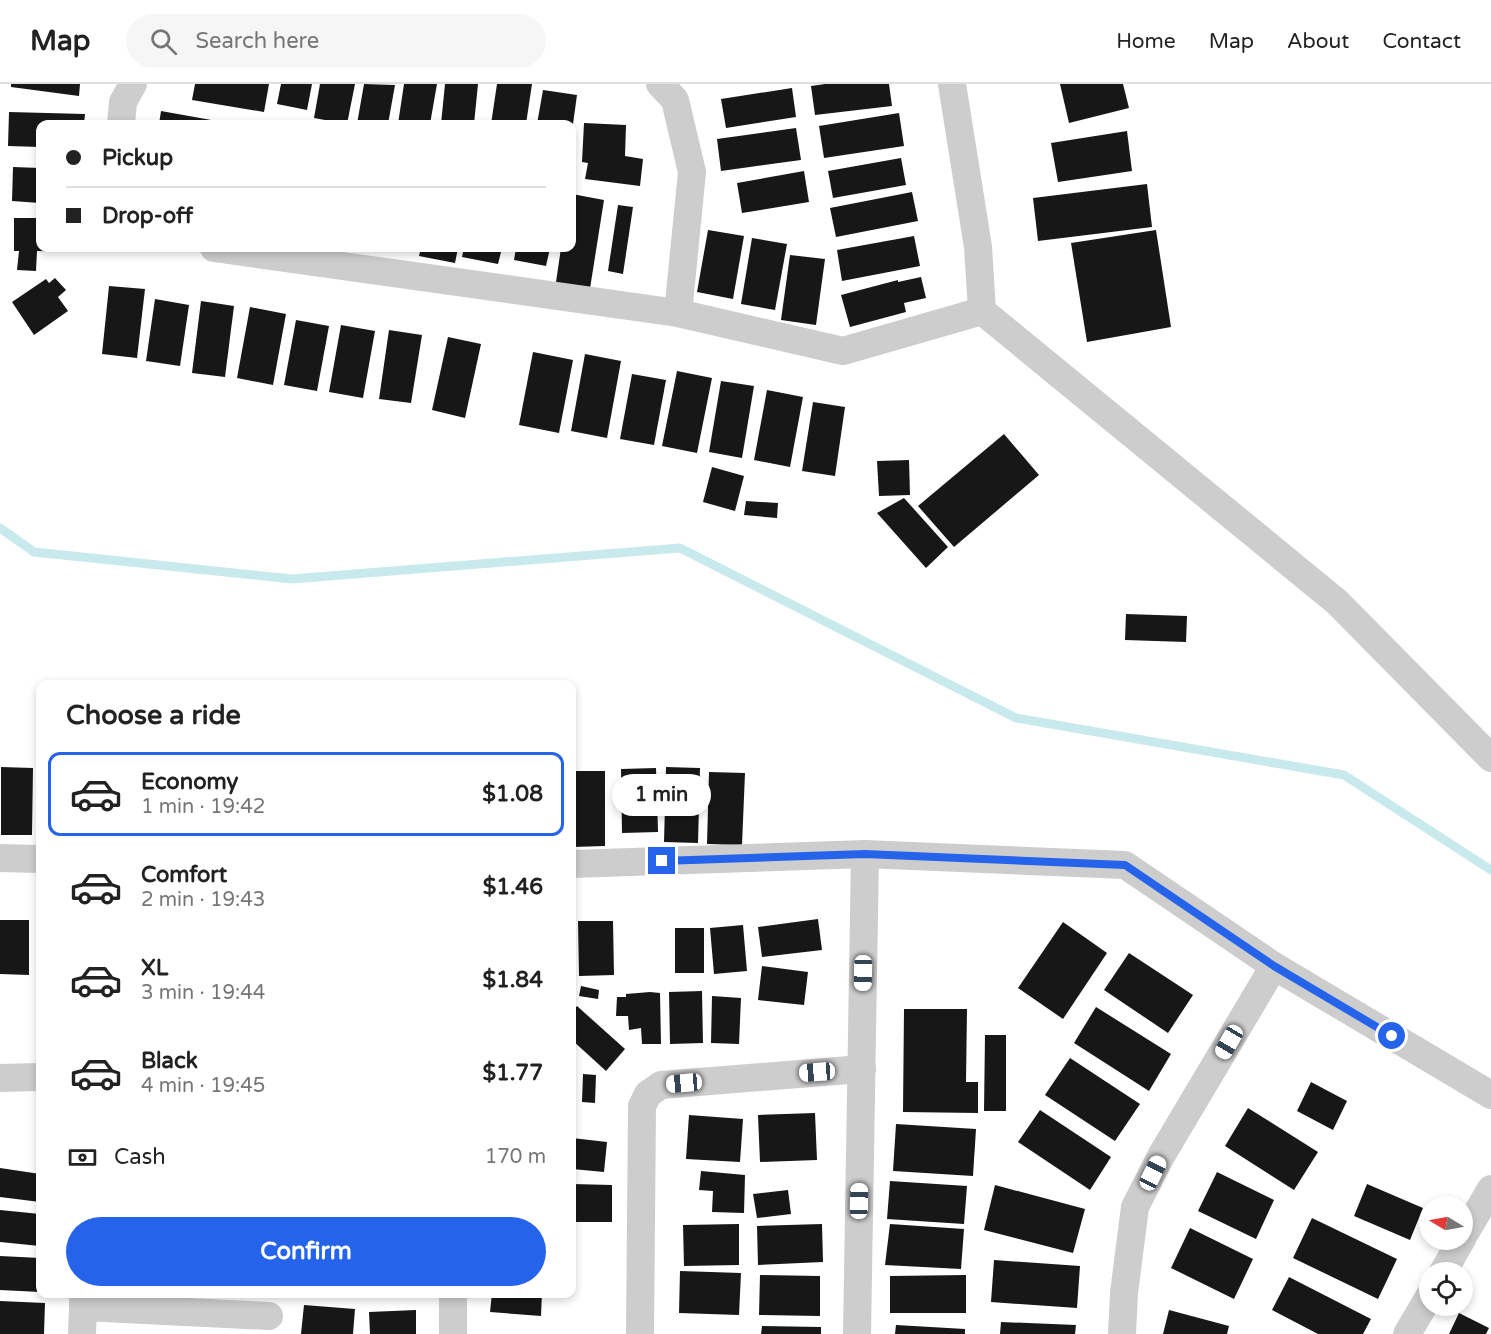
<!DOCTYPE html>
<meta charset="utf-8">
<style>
:root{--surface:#fff;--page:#f6f6f6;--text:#222;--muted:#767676;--line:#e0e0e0;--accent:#2563eb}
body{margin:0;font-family:"Varela Round",sans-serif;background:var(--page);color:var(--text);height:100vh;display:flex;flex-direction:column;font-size:22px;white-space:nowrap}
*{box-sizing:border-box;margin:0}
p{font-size:20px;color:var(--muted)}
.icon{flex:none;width:33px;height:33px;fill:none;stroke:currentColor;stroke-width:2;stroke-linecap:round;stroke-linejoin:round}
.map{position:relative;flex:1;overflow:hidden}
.side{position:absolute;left:36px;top:596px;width:540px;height:618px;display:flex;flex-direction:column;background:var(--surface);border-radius:12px;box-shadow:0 3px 9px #0003}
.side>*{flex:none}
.banner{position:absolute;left:36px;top:36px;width:540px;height:132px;border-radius:12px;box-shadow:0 3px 9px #0003;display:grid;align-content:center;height:132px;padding:0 30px;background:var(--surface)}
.needle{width:39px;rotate:280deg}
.fabs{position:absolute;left:1419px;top:1112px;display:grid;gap:12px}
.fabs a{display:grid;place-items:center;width:54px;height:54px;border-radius:50%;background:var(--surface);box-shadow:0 3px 9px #0003;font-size:30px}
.end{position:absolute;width:27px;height:27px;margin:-14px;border:8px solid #2563eb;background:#fff;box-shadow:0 0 0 3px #fff}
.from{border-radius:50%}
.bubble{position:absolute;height:42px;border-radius:21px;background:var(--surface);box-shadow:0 3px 9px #0003;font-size:20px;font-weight:800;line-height:42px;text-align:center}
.car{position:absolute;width:18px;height:36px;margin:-18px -9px;border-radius:8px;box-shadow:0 0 4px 2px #0007;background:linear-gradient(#fff 24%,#345 0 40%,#fff 0 76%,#345 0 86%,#fff 0)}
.banner b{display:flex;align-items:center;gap:21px;height:57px;font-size:22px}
.banner b+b{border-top:2px solid var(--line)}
.banner i{width:15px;height:15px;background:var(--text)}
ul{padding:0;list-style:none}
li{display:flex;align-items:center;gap:18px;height:84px;margin:0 12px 9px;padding:0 18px;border:3px solid transparent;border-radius:12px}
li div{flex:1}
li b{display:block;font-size:22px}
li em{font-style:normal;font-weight:800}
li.selected{border-color:var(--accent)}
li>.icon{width:54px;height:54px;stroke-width:1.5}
h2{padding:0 30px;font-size:27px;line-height:72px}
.pay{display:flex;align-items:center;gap:15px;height:66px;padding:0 30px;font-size:22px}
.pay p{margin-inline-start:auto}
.primary-button{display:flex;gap:12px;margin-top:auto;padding:12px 30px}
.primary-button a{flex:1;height:69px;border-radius:36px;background:var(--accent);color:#fff;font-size:24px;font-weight:800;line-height:69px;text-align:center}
header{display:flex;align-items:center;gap:36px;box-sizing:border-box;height:84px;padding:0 30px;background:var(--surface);border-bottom:2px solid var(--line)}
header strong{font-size:28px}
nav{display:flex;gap:33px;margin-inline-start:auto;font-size:21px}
.search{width:420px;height:54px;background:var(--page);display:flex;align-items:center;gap:15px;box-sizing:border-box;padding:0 21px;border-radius:33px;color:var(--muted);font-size:22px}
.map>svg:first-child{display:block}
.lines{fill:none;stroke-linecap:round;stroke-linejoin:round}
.stream{stroke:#c9eaed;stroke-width:9}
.building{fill:#171717}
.minor{stroke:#cdcdcd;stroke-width:28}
.route{stroke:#2563eb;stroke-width:8}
</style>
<header>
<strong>Map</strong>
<div class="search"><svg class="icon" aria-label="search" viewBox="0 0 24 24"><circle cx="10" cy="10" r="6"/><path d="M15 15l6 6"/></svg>Search here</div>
<nav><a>Home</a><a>Map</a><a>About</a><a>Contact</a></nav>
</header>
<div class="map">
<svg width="1491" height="1250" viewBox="0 0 1491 1250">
<rect width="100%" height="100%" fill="#fff"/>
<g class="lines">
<path class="stream" d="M 0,444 L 34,468 L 292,495 L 680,464 L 1016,634 L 1344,691 L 1491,786"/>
</g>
<g class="building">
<path d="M 11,0 L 80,0 L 79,12 L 11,3 Z"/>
<path d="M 195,0 L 269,0 L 264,28 L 192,16 Z"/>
<path d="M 281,0 L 312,0 L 307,26 L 277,20 Z"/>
<path d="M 320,0 L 355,0 L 347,40 L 314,34 Z"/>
<path d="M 364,0 L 395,1 L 388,40 L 357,40 Z"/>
<path d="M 404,0 L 437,0 L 430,40 L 398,40 Z"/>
<path d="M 445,0 L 478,0 L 474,40 L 441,40 Z"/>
<path d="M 497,0 L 532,0 L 526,40 L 491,40 Z"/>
<path d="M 825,0 L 889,0 L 892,22 L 815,31 L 811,2 Z"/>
<path d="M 1060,0 L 1123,0 L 1129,24 L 1069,39 Z"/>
<path d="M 792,4 L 796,33 L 726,44 L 721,15 Z"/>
<path d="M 543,6 L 577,11 L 573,40 L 537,40 Z"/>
<path d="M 161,27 L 228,39 L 228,40 L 159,40 Z"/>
<path d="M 9,28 L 85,30 L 84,40 L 40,40 L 40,63 L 8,62 Z"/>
<path d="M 899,29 L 904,62 L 824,74 L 819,42 Z"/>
<path d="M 584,39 L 626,41 L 625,72 L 643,75 L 640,102 L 585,95 L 588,79 L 582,78 Z"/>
<path d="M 796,44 L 801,76 L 721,87 L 717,55 Z"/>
<path d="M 1127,47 L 1132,87 L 1058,98 L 1051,59 Z"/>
<path d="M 901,74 L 906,101 L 833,114 L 828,87 Z"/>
<path d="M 13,83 L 40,84 L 40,119 L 12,117 Z"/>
<path d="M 804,87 L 809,118 L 742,129 L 737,99 Z"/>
<path d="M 1147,100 L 1152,143 L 1038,157 L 1033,114 Z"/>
<path d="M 912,108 L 918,137 L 836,153 L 830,124 Z"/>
<path d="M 572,110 L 604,116 L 589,211 L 555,205 L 561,164 L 572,164 Z"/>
<path d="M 618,121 L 633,123 L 623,190 L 608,187 Z"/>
<path d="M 14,134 L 40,134 L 40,164 L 77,164 L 77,168 L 37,167 L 36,187 L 17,186 L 19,167 L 14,167 Z"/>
<path d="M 708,146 L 744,152 L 733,215 L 697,208 Z"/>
<path d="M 1156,146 L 1171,243 L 1087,258 L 1071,159 Z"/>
<path d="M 914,152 L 920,182 L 842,197 L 837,166 Z"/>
<path d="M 752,154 L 787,160 L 775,226 L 741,220 Z"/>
<path d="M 421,164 L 458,164 L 455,179 L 419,172 Z"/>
<path d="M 464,164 L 502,164 L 498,180 L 462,173 Z"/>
<path d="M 516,164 L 550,164 L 546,182 L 514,176 Z"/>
<path d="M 790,171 L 825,175 L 816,241 L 781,236 Z"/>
<path d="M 921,193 L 926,214 L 904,219 L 906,228 L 850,243 L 841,211 L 898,196 L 898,198 Z"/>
<path d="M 55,194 L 66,206 L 58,213 L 68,227 L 34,251 L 12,218 L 46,195 L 49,199 Z"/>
<path d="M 109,202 L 145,205 L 137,274 L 102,270 Z"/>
<path d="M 155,215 L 189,221 L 180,282 L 146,277 Z"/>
<path d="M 201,217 L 234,222 L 225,293 L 192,289 Z"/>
<path d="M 250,223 L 286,230 L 273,301 L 237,294 Z"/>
<path d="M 296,236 L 329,242 L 317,307 L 284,301 Z"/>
<path d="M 341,241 L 375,247 L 363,314 L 329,308 Z"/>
<path d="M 389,246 L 422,251 L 411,319 L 379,315 Z"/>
<path d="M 448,253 L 481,260 L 465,334 L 432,326 Z"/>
<path d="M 533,268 L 573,276 L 559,349 L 519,341 Z"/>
<path d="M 585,270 L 621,277 L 607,354 L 571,347 Z"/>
<path d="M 677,287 L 712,294 L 697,369 L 662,362 Z"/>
<path d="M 632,290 L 666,296 L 654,361 L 620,355 Z"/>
<path d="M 721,297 L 754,302 L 742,374 L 709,368 Z"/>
<path d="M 767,306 L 803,313 L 790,383 L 754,376 Z"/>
<path d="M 813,318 L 845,323 L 835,392 L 802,387 Z"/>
<path d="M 1004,350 L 1039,391 L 954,463 L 918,422 Z"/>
<path d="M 909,376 L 910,411 L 879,412 L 877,377 Z"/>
<path d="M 712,383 L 744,392 L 735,427 L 703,418 Z"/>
<path d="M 904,414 L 948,463 L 926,484 L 877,429 Z"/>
<path d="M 746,417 L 778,419 L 777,434 L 744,431 Z"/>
<path d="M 1126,530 L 1187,532 L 1186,558 L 1125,556 Z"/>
<path d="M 1,683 L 33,684 L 32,751 L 1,751 Z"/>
<path d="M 666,683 L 700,684 L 698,759 L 664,758 Z"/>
<path d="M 656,684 L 658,748 L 622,749 L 621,685 Z"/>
<path d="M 573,687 L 605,687 L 605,762 L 573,763 Z"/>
<path d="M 709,688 L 745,689 L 742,761 L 707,760 Z"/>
<path d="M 818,835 L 822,866 L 762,873 L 758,843 Z"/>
<path d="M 0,836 L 29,836 L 29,891 L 0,890 Z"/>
<path d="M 578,837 L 613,837 L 614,891 L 579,892 Z"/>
<path d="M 1063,838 L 1107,869 L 1063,935 L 1018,904 Z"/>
<path d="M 743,841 L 747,887 L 714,890 L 710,844 Z"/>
<rect x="675" y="844" width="29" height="45"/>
<path d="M 1129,869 L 1193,911 L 1168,949 L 1104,906 Z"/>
<path d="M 762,882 L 808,888 L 804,921 L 758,916 Z"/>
<path d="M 581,902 L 599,906 L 598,915 L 579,912 Z"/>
<path d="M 702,907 L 703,959 L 670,960 L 669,908 Z"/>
<path d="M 650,908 L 660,909 L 661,960 L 642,960 L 641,944 L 629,946 L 628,932 L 616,932 L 617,913 L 626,913 L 626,910 Z"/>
<path d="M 712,912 L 741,914 L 739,960 L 711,959 Z"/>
<path d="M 577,922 L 625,965 L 606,987 L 572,956 L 572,928 Z"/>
<path d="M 1096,923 L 1171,970 L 1149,1007 L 1074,959 Z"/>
<path d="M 904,925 L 967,925 L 966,998 L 978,998 L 978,1029 L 903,1028 Z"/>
<path d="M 985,951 L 1006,951 L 1006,1027 L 984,1027 Z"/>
<path d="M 1070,974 L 1140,1020 L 1115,1057 L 1045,1011 Z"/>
<path d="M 583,990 L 596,991 L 595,1019 L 582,1018 Z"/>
<path d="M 1311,998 L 1347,1017 L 1333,1046 L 1297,1027 Z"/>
<path d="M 1248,1024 L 1318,1068 L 1294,1106 L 1225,1062 Z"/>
<path d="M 1040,1026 L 1111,1073 L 1090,1106 L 1018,1058 Z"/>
<path d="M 815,1029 L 817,1076 L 760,1078 L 758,1031 Z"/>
<path d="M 689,1031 L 743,1035 L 740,1078 L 686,1075 Z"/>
<path d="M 896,1040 L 976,1045 L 973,1092 L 893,1087 Z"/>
<path d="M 572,1054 L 607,1058 L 604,1088 L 572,1085 Z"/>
<path d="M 0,1084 L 40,1090 L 40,1118 L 0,1113 Z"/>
<path d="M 701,1087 L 745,1091 L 744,1129 L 712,1128 L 713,1107 L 699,1106 Z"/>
<path d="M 1217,1088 L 1274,1116 L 1256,1155 L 1198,1127 Z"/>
<path d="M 890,1097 L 967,1102 L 964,1140 L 887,1135 Z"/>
<path d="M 572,1100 L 612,1101 L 612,1138 L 572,1138 Z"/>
<path d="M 1367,1100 L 1423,1124 L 1410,1156 L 1354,1132 Z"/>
<path d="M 995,1101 L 1085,1125 L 1073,1169 L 984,1146 Z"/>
<path d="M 788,1106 L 791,1130 L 757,1134 L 753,1110 Z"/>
<path d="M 0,1126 L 40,1130 L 40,1162 L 0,1158 Z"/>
<path d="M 1312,1134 L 1397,1175 L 1378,1215 L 1293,1174 Z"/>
<path d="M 739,1140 L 739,1181 L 684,1182 L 683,1141 Z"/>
<path d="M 822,1140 L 823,1178 L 758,1181 L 757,1142 Z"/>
<path d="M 890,1140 L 964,1145 L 961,1185 L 885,1181 Z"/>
<path d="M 1190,1144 L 1253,1175 L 1234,1215 L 1171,1184 Z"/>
<path d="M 0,1172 L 40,1174 L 40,1208 L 0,1206 Z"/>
<path d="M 994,1176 L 1080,1182 L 1077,1224 L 991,1218 Z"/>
<path d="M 680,1187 L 741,1189 L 739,1231 L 679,1229 Z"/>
<path d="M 760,1191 L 820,1192 L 820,1232 L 759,1231 Z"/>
<path d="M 966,1191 L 966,1229 L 890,1229 L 890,1192 Z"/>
<path d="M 1289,1193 L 1371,1235 L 1363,1250 L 1318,1250 L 1272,1226 Z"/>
<path d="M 492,1209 L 542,1209 L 541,1232 L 490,1228 Z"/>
<path d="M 0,1217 L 45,1219 L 44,1250 L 0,1250 Z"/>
<path d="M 304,1221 L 355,1225 L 353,1250 L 301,1250 Z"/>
<path d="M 416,1226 L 416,1250 L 370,1250 L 369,1228 Z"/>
<path d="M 1169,1226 L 1229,1242 L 1227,1250 L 1163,1250 Z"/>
<path d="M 1459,1229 L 1489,1244 L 1486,1250 L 1449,1250 Z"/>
<path d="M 1001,1238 L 1076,1241 L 1075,1250 L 1000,1250 Z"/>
<path d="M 896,1241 L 965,1245 L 965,1250 L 895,1250 Z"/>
<path d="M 762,1242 L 821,1243 L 821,1250 L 761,1250 Z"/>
</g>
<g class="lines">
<g class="minor">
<path d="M 660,0 L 675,16 L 692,88 L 678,229"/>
<path d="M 952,0 L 978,163 L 982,227 L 1337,518 L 1491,674"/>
<path d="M 121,40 L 123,18 L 133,0"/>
<path d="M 214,164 L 678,229 L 843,267 L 982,227"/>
<path d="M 0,774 L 40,775"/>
<path d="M 572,780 L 865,770 L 1125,781 L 1274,882 L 1491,1011"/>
<path d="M 0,994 L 40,993"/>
<path d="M 1462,1154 L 1491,1105"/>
<path d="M 1443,1188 L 1462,1155"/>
<path d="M 83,1209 L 83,1223 L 269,1232"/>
<path d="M 453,1209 L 453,1250"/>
<path d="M 82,1250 L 83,1223"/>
<path d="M 640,1250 L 642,1022 L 648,1010 L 661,1001 L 862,985"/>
<path d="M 857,1250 L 865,770"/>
<path d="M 1122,1250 L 1124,1209 L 1135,1123 L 1161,1072 L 1274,882"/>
<path d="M 1407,1250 L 1430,1211"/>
</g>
</g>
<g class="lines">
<path class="route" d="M 662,777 L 865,770 L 1125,781 L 1274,882 L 1392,952"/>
</g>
</svg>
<div class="fabs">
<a><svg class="needle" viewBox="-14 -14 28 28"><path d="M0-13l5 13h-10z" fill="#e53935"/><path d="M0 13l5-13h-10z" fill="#767676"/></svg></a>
<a><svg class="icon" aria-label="locate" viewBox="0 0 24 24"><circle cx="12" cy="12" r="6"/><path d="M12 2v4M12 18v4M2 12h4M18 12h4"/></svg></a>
</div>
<i class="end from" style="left:1392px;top:952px"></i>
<i class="end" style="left:662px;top:777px"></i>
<div class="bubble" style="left:612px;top:690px;width:99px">1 min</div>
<i class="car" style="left:863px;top:889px;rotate:181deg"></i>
<i class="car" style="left:1229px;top:958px;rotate:210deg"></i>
<i class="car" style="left:817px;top:988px;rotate:266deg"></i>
<i class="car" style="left:684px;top:999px;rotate:265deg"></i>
<i class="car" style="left:1153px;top:1089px;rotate:26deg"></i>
<i class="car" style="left:859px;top:1117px;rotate:1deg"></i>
<div class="banner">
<b><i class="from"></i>Pickup</b>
<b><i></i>Drop-off</b>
</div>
<section class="side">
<h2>Choose a ride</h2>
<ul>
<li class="selected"><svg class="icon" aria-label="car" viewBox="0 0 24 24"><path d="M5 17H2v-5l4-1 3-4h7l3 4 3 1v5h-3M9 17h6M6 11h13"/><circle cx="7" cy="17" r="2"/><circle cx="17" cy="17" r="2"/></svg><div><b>Economy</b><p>1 min · 19:42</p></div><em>$1.08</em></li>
<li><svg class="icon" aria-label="car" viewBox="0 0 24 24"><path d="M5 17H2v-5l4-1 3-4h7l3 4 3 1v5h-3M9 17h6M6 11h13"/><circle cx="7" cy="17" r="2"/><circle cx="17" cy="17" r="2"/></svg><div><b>Comfort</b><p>2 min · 19:43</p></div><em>$1.46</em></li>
<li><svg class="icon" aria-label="car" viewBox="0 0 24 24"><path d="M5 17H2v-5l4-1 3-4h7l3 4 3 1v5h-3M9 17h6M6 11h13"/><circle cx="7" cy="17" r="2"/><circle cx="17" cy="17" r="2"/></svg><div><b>XL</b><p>3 min · 19:44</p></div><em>$1.84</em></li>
<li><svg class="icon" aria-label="car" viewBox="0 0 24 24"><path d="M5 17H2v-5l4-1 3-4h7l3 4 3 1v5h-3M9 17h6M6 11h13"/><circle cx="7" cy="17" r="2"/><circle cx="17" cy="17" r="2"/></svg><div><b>Black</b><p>4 min · 19:45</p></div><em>$1.77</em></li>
</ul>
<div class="pay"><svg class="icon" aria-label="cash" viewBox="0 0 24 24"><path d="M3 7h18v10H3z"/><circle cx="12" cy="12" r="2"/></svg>Cash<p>170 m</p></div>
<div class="primary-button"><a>Confirm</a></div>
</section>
</div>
